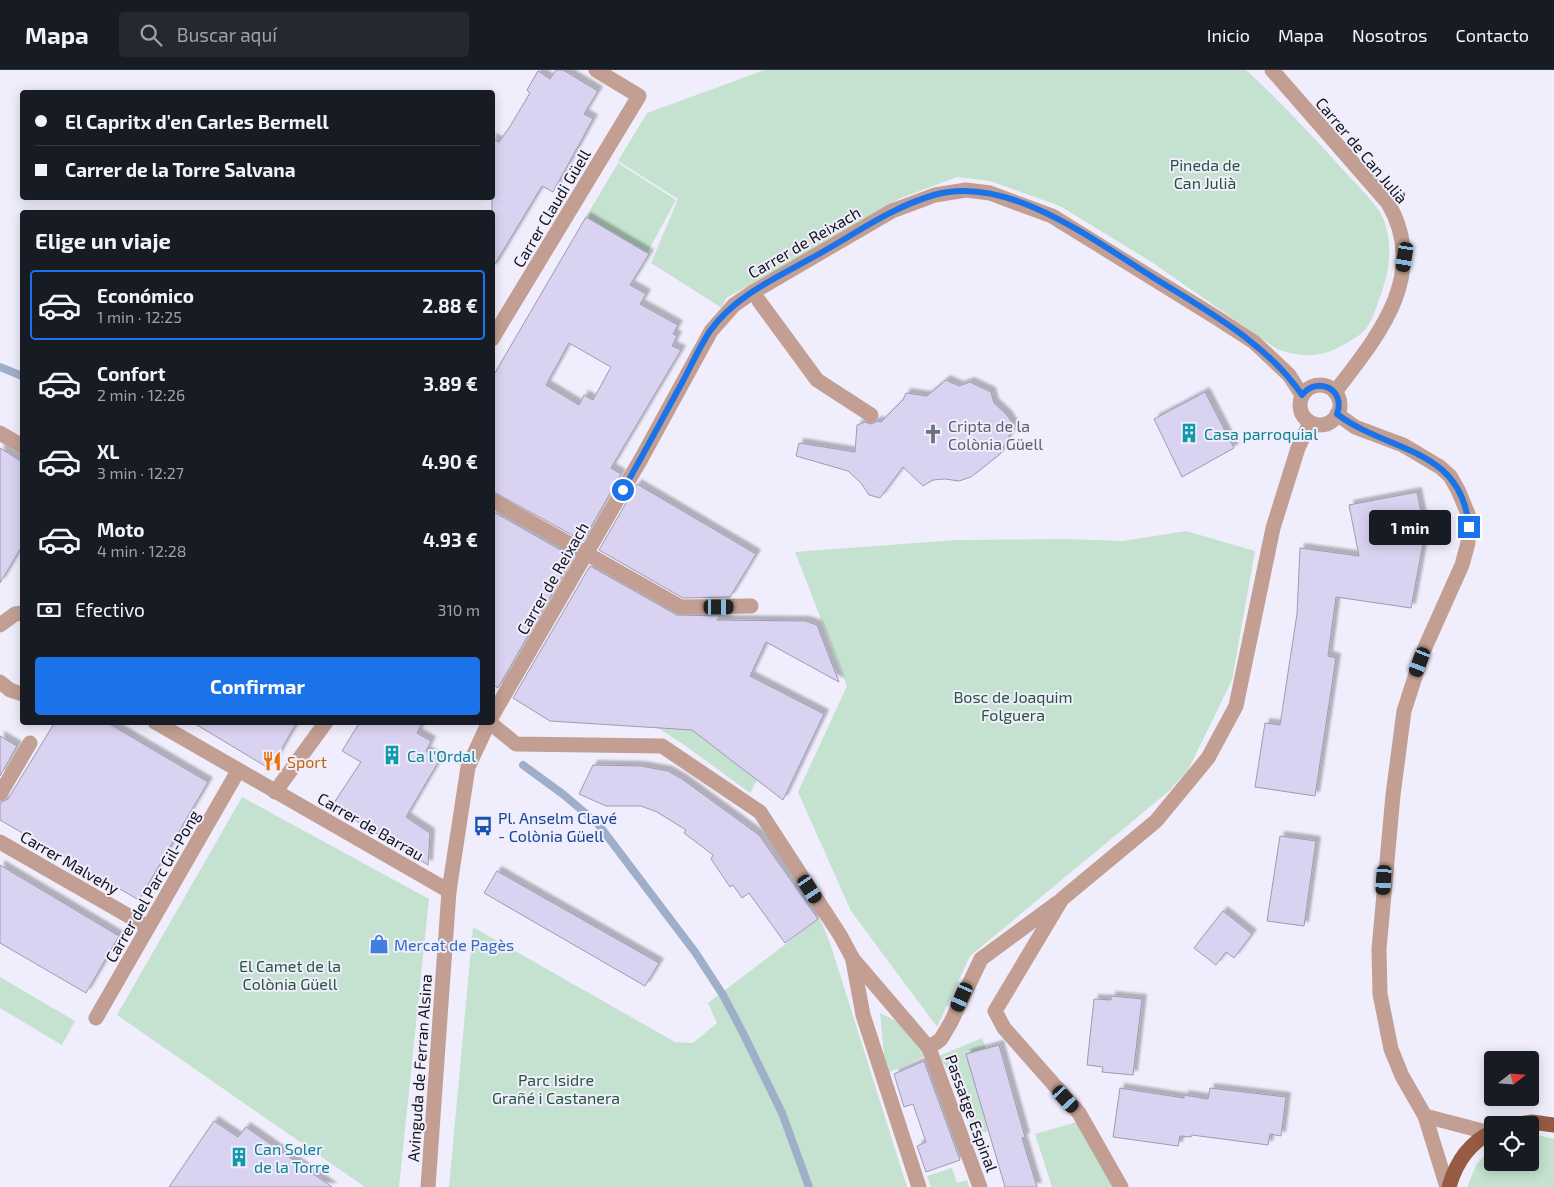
<!DOCTYPE html>
<html lang="es">
<meta charset="utf-8">
<style>
:root{--surface:#171b24;--page:#242831;--text:#f1f3f6;--muted:#9ea1a6;--line:#363941;--accent:#1a73e8}
body{margin:0;font-family:"Exo 2",sans-serif;background:var(--page);color:var(--text);height:100vh;display:flex;flex-direction:column;font-size:19px;white-space:nowrap}
*{box-sizing:border-box;margin:0}
p{font-size:16px;color:var(--muted)}
.icon{flex:none;width:28px;height:28px;fill:none;stroke:currentColor;stroke-width:2;stroke-linecap:round;stroke-linejoin:round}
.map{position:relative;flex:1;overflow:hidden}
.side{position:absolute;left:20px;top:140px;width:475px;height:515px;display:flex;flex-direction:column;background:var(--surface);border-radius:5px;box-shadow:0 2px 12px #0003}
.side>*{flex:none}
.hud{position:absolute;left:20px;top:20px;width:475px;height:110px;border-radius:5px;box-shadow:0 2px 12px #0003;display:grid;align-content:center;height:110px;padding:0 15px;background:var(--surface)}
.needle{width:32px;rotate:73deg}
.tools{position:absolute;left:1484px;top:981px;display:grid;gap:10px}
.tools a{display:grid;place-items:center;width:55px;height:55px;border-radius:5px;background:var(--surface);box-shadow:0 2px 12px #0003;font-size:25px}
.end{position:absolute;width:22px;height:22px;margin:-11px;border:6px solid #1a73e8;background:#fff;box-shadow:0 0 0 2px #fff}
.from{border-radius:50%}
.bubble{position:absolute;height:35px;border-radius:5px;background:var(--surface);box-shadow:0 2px 12px #0003;font-size:16px;font-weight:700;line-height:35px;text-align:center}
.car{position:absolute;width:15px;height:30px;margin:-15px -8px;border-radius:6px;box-shadow:0 0 4px 1px #0007;background:linear-gradient(#222 24%,#8ab4d8 0 40%,#222 0 76%,#8ab4d8 0 86%,#222 0)}
.hud b{display:flex;align-items:center;gap:18px;height:48px;font-size:19px}
.hud b+b{border-top:1px solid var(--line)}
.hud i{width:12px;height:12px;background:var(--text)}
ul{padding:0;list-style:none}
li{display:flex;align-items:center;gap:15px;height:70px;margin:0 10px 8px;padding:0 5px;border:2px solid transparent;border-radius:5px}
li div{flex:1}
li b{display:block;font-size:19px}
li em{font-style:normal;font-weight:700}
li.active{border-color:var(--accent)}
li>.icon{width:45px;height:45px;stroke-width:1.5}
h2{padding:0 15px;font-size:22px;line-height:60px}
.pay{display:flex;align-items:center;gap:12px;height:55px;padding:0 15px;font-size:19px}
.pay p{margin-inline-start:auto}
.button{display:flex;gap:10px;margin-top:auto;padding:10px 15px}
.button a{flex:1;height:58px;border-radius:5px;background:var(--accent);color:#fff;font-size:20px;font-weight:700;line-height:58px;text-align:center}
header{display:flex;align-items:center;gap:30px;box-sizing:border-box;height:70px;padding:0 25px;background:var(--surface);border-bottom:1px solid var(--line)}
header strong{font-size:24px}
nav{display:flex;gap:28px;margin-inline-start:auto;font-size:18px}
.search{width:350px;height:45px;background:var(--page);display:flex;align-items:center;gap:12px;box-sizing:border-box;padding:0 18px;border-radius:5px;color:var(--muted);font-size:19px}
.map>svg:first-child{display:block}
.green{fill:#c4e2cf}
.lines{fill:none;stroke-linecap:round;stroke-linejoin:round}
.stream{stroke:#9fafc9;stroke-width:8}
.building{fill:#d9d3f1;stroke:#9f9ab1;fill-rule:evenodd;filter:url(#shadow)}
.street{stroke:#c29f92;stroke-width:15}
.primary{stroke:#975b44;stroke-width:15}
.route{stroke:#1a73e8;stroke-width:6}
.labels{text-anchor:middle;dominant-baseline:central;stroke-width:4;stroke-linejoin:round;paint-order:stroke}
.street-label{font-size:16px;fill:#13121a;stroke:#f0eefc}
.park-label{font-size:16px;fill:#23563c;stroke:#f0eefc}
.worship-label{font-size:16px;fill:#5b616d;stroke:#f0eefc;text-anchor:start}
.culture-label{font-size:16px;fill:#0d838f;stroke:#f0eefc;text-anchor:start}
.food-label{font-size:16px;fill:#c56008;stroke:#f0eefc;text-anchor:start}
.transit-label{font-size:16px;fill:#164399;stroke:#f0eefc;text-anchor:start}
.shop-label{font-size:16px;fill:#366cbe;stroke:#f0eefc;text-anchor:start}
</style>
<header>
<strong>Mapa</strong>
<div class="search"><svg class="icon" aria-label="search" viewBox="0 0 24 24"><circle cx="10" cy="10" r="6"/><path d="M15 15l6 6"/></svg>Buscar aquí</div>
<nav><a>Inicio</a><a>Mapa</a><a>Nosotros</a><a>Contacto</a></nav>
</header>
<div class="map">
<svg width="1554" height="1117" viewBox="0 0 1554 1117">
<defs>
<filter id="shadow"><feDropShadow dx="4.5" dy="-4.5" stdDeviation="1" flood-color="#0004"/></filter>
</defs>
<rect width="100%" height="100%" fill="#f0eefc"/>
<g class="green">
<path d="M 765,0 L 1246,0 C 1281,32 1313,67 1346,103 C 1357,115 1378,135 1384,150 C 1393,177 1390,200 1380,227 C 1375,240 1371,258 1358,266 C 1330,285 1310,291 1277,279 L 1150,191 L 1060,136 L 990,111 L 957,107 L 901,128 L 827,173 L 726,228 L 722,238 L 651,193 L 678,129 L 618,91 L 647,43 Z"/>
<path d="M 618,93 L 676,130 L 647,183 L 586,147 Z"/>
<path d="M 1186,461 L 1255,481 L 1232,610 L 1188,700 L 1169,721 L 970,886 L 937,957 L 851,841 L 798,722 L 847,616 L 795,482 L 956,470 L 1065,469 L 1123,471 Z"/>
<path d="M 658,658 L 691,659 L 757,710 L 750,723 L 683,674 Z"/>
<path d="M 242,727 L 429,829 L 399,1117 L 365,1117 L 117,945 Z"/>
<path d="M 820,848 L 831,876 L 907,1117 L 449,1117 L 473,857 L 675,972 L 693,973 L 717,953 L 708,933 Z"/>
<path d="M 0,907 L 75,951 L 62,975 L 0,938 Z"/>
<path d="M 880,943 L 898,952 L 926,985 L 888,1003 L 885,994 Z"/>
<path d="M 982,968 L 986,979 L 977,1020 L 988,1061 L 975,1065 L 951,1005 L 939,986 Z"/>
<path d="M 1077,1052 L 1115,1117 L 1052,1117 L 1035,1064 Z"/>
<path d="M 1537,1065 L 1554,1069 L 1554,1117 L 1467,1117 L 1477,1093 L 1492,1079 L 1492,1092 L 1530,1092 L 1530,1066 Z"/>
<path d="M 952,1098 L 957,1113 L 967,1110 L 969,1117 L 931,1117 L 927,1106 Z"/>
</g>
<g class="lines">
<g class="stream">
<path d="M 0,297 L 22,306"/>
<path d="M 523,695 L 564,725 L 598,754 L 695,882 L 723,925 L 744,965 L 782,1043 L 809,1117"/>
</g>
</g>
<g class="building">
<path d="M 556,0 L 563,0 L 598,21 L 584,44 L 593,49 L 553,122 L 542,116 L 492,199 L 492,68 L 499,72 L 509,58 L 530,23 L 527,20 L 538,1 L 550,9 Z"/>
<path d="M 586,147 L 649,184 L 630,215 L 646,224 L 640,234 L 678,255 L 673,264 L 677,266 L 672,276 L 681,280 L 611,398 L 621,404 L 583,471 L 492,421 L 492,308 ZM 569,273 L 611,297 L 593,330 L 584,325 L 579,335 L 546,315 Z"/>
<path d="M 946,310 L 959,316 L 970,312 L 991,322 L 994,333 L 1007,345 L 1014,356 L 1000,384 L 971,407 L 959,411 L 945,409 L 933,410 L 923,416 L 903,397 L 880,428 L 869,425 L 861,413 L 848,401 L 796,386 L 799,373 L 855,382 L 857,355 L 865,352 L 871,354 L 878,351 L 881,352 L 903,330 L 906,323 L 927,326 Z"/>
<path d="M 1205,322 L 1234,378 L 1182,407 L 1154,349 Z"/>
<path d="M 0,378 L 22,392 L 22,476 L 0,513 Z"/>
<path d="M 637,414 L 756,484 L 730,527 L 683,528 L 599,480 Z"/>
<path d="M 1417,422 L 1425,463 L 1411,538 L 1336,527 L 1328,586 L 1336,588 L 1315,726 L 1255,717 L 1265,653 L 1280,655 L 1297,544 L 1300,478 L 1359,486 L 1349,435 Z"/>
<path d="M 492,441 L 573,487 L 498,618 L 492,614 Z"/>
<path d="M 590,496 L 677,545 L 720,546 L 717,550 L 806,551 L 817,555 L 839,612 L 766,572 L 750,606 L 824,644 L 783,730 L 692,660 L 550,651 L 513,628 Z"/>
<path d="M 55,652 L 106,652 L 208,712 L 139,830 L 0,750 L 0,733 L 8,729 Z"/>
<path d="M 192,652 L 297,652 L 273,694 L 265,696 Z"/>
<path d="M 360,652 L 423,652 L 417,663 L 431,671 L 426,681 L 440,689 L 406,747 L 430,763 L 428,795 L 332,736 L 361,692 L 342,681 Z"/>
<path d="M 0,666 L 17,676 L 0,706 Z"/>
<path d="M 593,695 L 641,696 L 668,701 L 682,709 L 759,765 L 818,849 L 785,873 L 749,823 L 742,828 L 733,815 L 730,817 L 711,789 L 713,785 L 684,763 L 686,760 L 657,742 L 641,736 L 606,736 L 579,724 Z"/>
<path d="M 1280,766 L 1316,771 L 1304,856 L 1267,851 Z"/>
<path d="M 0,795 L 119,866 L 86,923 L 0,873 Z"/>
<path d="M 497,801 L 659,893 L 645,916 L 484,823 Z"/>
<path d="M 1223,841 L 1252,864 L 1234,888 L 1226,882 L 1216,895 L 1194,878 Z"/>
<path d="M 1111,926 L 1142,929 L 1133,1005 L 1102,1002 L 1103,997 L 1087,995 L 1094,929 L 1111,930 Z"/>
<path d="M 999,975 L 1025,1067 L 1022,1068 L 1037,1117 L 1005,1117 L 966,984 Z"/>
<path d="M 924,991 L 960,1090 L 926,1102 L 917,1076 L 926,1072 L 913,1034 L 904,1037 L 894,1004 Z"/>
<path d="M 1120,1018 L 1184,1028 L 1184,1025 L 1208,1029 L 1210,1018 L 1286,1027 L 1281,1066 L 1270,1064 L 1268,1075 L 1192,1065 L 1191,1067 L 1180,1066 L 1178,1076 L 1113,1067 Z"/>
<path d="M 214,1051 L 238,1067 L 246,1057 L 332,1117 L 169,1117 Z"/>
</g>
<g class="lines">
<g class="street">
<path d="M 1272,0 L 1388,133 C 1430,205 1378,266 1335,322"/>
<path d="M 759,231 L 817,310 L 871,345"/>
<path d="M 492,269 L 639,26 L 596,0"/>
<circle cx="1320" cy="335" r="20"/>
<path d="M 1337,344 L 1355,357 L 1403,375 L 1440,397 L 1450,406 L 1458,420 L 1468,444 L 1468,473 L 1462,495 L 1423,582 L 1404,641 L 1393,725 L 1379,879 L 1380,924 L 1391,979 L 1402,1006 L 1425,1046 L 1447,1117"/>
<path d="M 0,363 L 22,376"/>
<path d="M 492,430 L 681,537 L 751,536"/>
<path d="M 0,555 L 15,544 L 22,543"/>
<path d="M 0,612 L 10,620 L 22,624"/>
<path d="M 492,646 L 641,389 L 711,261 L 734,235 L 753,222 L 892,141 L 935,125 L 966,120 L 990,123 L 1052,146 L 1217,248 L 1254,272 L 1289,305 L 1302,325"/>
<path d="M 155,652 L 449,821"/>
<path d="M 275,722 L 326,652"/>
<path d="M 0,724 L 30,673"/>
<path d="M 0,772 L 148,857"/>
<path d="M 853,891 L 863,945 L 919,1117"/>
<path d="M 96,948 L 238,701"/>
<path d="M 929,978 L 941,969 L 951,952 L 981,889 L 1057,833"/>
<path d="M 1425,1046 L 1490,1063"/>
<path d="M 428,1117 L 449,821 L 468,697 L 489,652 L 516,674 L 662,676 L 760,742 L 840,865 L 853,889 L 929,978 L 980,1117"/>
<path d="M 1121,1117 L 1079,1043 L 1004,958 L 995,941 L 1062,829 L 1156,751 L 1208,688 L 1236,636 L 1273,458 L 1298,378 L 1310,353"/>
</g>
<g class="primary">
<path d="M 1513,1055 L 1532,1052 L 1554,1055"/>
<path d="M 1449,1117 C 1456,1092 1469,1073 1492,1062"/>
</g>
</g>
<g class="lines">
<path class="route" d="M 623,420 C 642,387 660,353 678,320 C 689,301 698,279 710,261 C 735,225 780,206 817,185 C 855,164 892,137 934,125 C 1003,105 1084,163 1140,199 C 1197,236 1263,268 1302,325 C 1318,305 1346,320 1337,344 C 1388,383 1461,376 1469,457"/>
</g>
<defs>
<symbol id="building-bare" viewBox="-9 -9 18 18"><path d="M-4-6H4V6H1V3H-1V6H-4ZM-2.5-4.3h1.7v1.8h-1.7ZM.8-4.3h1.7v1.8H.8ZM-2.5-1h1.7V.8h-1.7ZM.8-1h1.7V.8H.8Z" fill="#0f9aa8" stroke="#f0eefc" stroke-width="2.5" paint-order="stroke"/></symbol>
<symbol id="church-bare" viewBox="-9 -9 18 18"><path d="M-1.2-6h2.4v3.5h3.3v2.4h-3.3V6h-2.4V-.1h-3.3v-2.4h3.3Z" fill="#6b7280" stroke="#f0eefc" stroke-width="2.5" paint-order="stroke"/></symbol>
<symbol id="restaurant-bare" viewBox="-9 -9 18 18"><path d="M-5-6h1v4h1v-4h1v4h1v-4h1v5L-1.5 .5V6h-2V.5L-5-1ZM5-6V6H3V1.5H1.5Q1.5-4 5-6Z" fill="#e8710a" stroke="#f0eefc" stroke-width="2.5" paint-order="stroke"/></symbol>
<symbol id="bus-bare" viewBox="-9 -9 18 18"><path d="M-5-6H5V4H4V6H2V4H-2V6H-4V4H-5ZM-3.5-4V0h7V-4ZM-3.5 1.2v1.5H-2V1.2ZM2 1.2v1.5H3.5V1.2Z" fill="#1a4fb4" stroke="#f0eefc" stroke-width="2.5" paint-order="stroke"/></symbol>
<symbol id="shop-bare" viewBox="-9 -9 18 18"><path d="M-5-2.5h2.3a2.7 3.5 0 0 1 5.4 0H5L5.5 6h-11ZM-1.5-2.5h3a1.5 2.3 0 0 0-3 0Z" fill="#3f7fe0" stroke="#f0eefc" stroke-width="2.5" paint-order="stroke"/></symbol>
</defs>
<g fill-rule="evenodd">
<use href="#building-bare" x="1175" y="349" width="28" height="28"/>
<use href="#church-bare" x="919" y="350" width="28" height="28"/>
<use href="#building-bare" x="378" y="671" width="28" height="28"/>
<use href="#restaurant-bare" x="258" y="677" width="28" height="28"/>
<use href="#bus-bare" x="469" y="742" width="28" height="28"/>
<use href="#shop-bare" x="365" y="860" width="28" height="28"/>
<use href="#building-bare" x="225" y="1073" width="28" height="28"/>
</g>
<g class="labels">
<g class="street-label">
<text transform="translate(1362 80) rotate(50)">Carrer de Can Julià</text>
<text transform="translate(551 138) rotate(-59)">Carrer Claudi Güell</text>
<text transform="translate(804 172) rotate(-30)">Carrer de Reixach</text>
<text transform="translate(552 508) rotate(-60)">Carrer de Reixach</text>
<text transform="translate(371 756) rotate(30)">Carrer de Barrau</text>
<text transform="translate(70 792) rotate(30)">Carrer Malvehy</text>
<text transform="translate(152 816) rotate(-60)">Carrer del Parc Gil-Pong</text>
<text transform="translate(419 998) rotate(-86)">Avinguda de Ferran Alsina</text>
<text transform="translate(972 1043) rotate(70)">Passatge Espinal</text>
</g>
<g class="park-label">
<text x="1205" y="94">Pineda de<tspan x="1205" dy="18">Can Julià</tspan></text>
<text x="1013" y="626">Bosc de Joaquim<tspan x="1013" dy="18">Folguera</tspan></text>
<text x="290" y="895">El Camet de la<tspan x="290" dy="18">Colònia Güell</tspan></text>
<text x="556" y="1009">Parc Isidre<tspan x="556" dy="18">Grañé i Castanera</tspan></text>
</g>
<g class="worship-label">
<text x="948" y="355">Cripta de la<tspan x="948" dy="18">Colònia Güell</tspan></text>
</g>
<g class="culture-label">
<text x="1204" y="363">Casa parroquial</text>
<text x="407" y="685">Ca l'Ordal</text>
<text x="254" y="1078">Can Soler<tspan x="254" dy="18">de la Torre</tspan></text>
</g>
<g class="food-label">
<text x="287" y="691">Sport</text>
</g>
<g class="transit-label">
<text x="498" y="747">Pl. Anselm Clavé<tspan x="498" dy="18">- Colònia Güell</tspan></text>
</g>
<g class="shop-label">
<text x="394" y="874">Mercat de Pagès</text>
</g>
</g>
</svg>
<div class="tools">
<a><svg class="needle" viewBox="-14 -14 28 28"><path d="M0-13l5 13h-10z" fill="#e53935"/><path d="M0 13l5-13h-10z" fill="#9ea1a6"/></svg></a>
<a><svg class="icon" aria-label="locate" viewBox="0 0 24 24"><circle cx="12" cy="12" r="6"/><path d="M12 2v4M12 18v4M2 12h4M18 12h4"/></svg></a>
</div>
<i class="end from" style="left:623px;top:420px"></i>
<i class="end" style="left:1469px;top:457px"></i>
<div class="bubble" style="left:1369px;top:440px;width:82px">1 min</div>
<i class="car" style="left:1405px;top:187px;rotate:189deg"></i>
<i class="car" style="left:719px;top:537px;rotate:90deg"></i>
<i class="car" style="left:1420px;top:592px;rotate:201deg"></i>
<i class="car" style="left:1384px;top:810px;rotate:184deg"></i>
<i class="car" style="left:810px;top:819px;rotate:147deg"></i>
<i class="car" style="left:962px;top:927px;rotate:204deg"></i>
<i class="car" style="left:1066px;top:1029px;rotate:138deg"></i>
<div class="hud">
<b><i class="from"></i>El Capritx d'en Carles Bermell</b>
<b><i></i>Carrer de la Torre Salvana</b>
</div>
<section class="side">
<h2>Elige un viaje</h2>
<ul>
<li class="active"><svg class="icon" aria-label="car" viewBox="0 0 24 24"><path d="M5 17H2v-5l4-1 3-4h7l3 4 3 1v5h-3M9 17h6M6 11h13"/><circle cx="7" cy="17" r="2"/><circle cx="17" cy="17" r="2"/></svg><div><b>Económico</b><p>1 min · 12:25</p></div><em>2.88 €</em></li>
<li><svg class="icon" aria-label="car" viewBox="0 0 24 24"><path d="M5 17H2v-5l4-1 3-4h7l3 4 3 1v5h-3M9 17h6M6 11h13"/><circle cx="7" cy="17" r="2"/><circle cx="17" cy="17" r="2"/></svg><div><b>Confort</b><p>2 min · 12:26</p></div><em>3.89 €</em></li>
<li><svg class="icon" aria-label="car" viewBox="0 0 24 24"><path d="M5 17H2v-5l4-1 3-4h7l3 4 3 1v5h-3M9 17h6M6 11h13"/><circle cx="7" cy="17" r="2"/><circle cx="17" cy="17" r="2"/></svg><div><b>XL</b><p>3 min · 12:27</p></div><em>4.90 €</em></li>
<li><svg class="icon" aria-label="car" viewBox="0 0 24 24"><path d="M5 17H2v-5l4-1 3-4h7l3 4 3 1v5h-3M9 17h6M6 11h13"/><circle cx="7" cy="17" r="2"/><circle cx="17" cy="17" r="2"/></svg><div><b>Moto</b><p>4 min · 12:28</p></div><em>4.93 €</em></li>
</ul>
<div class="pay"><svg class="icon" aria-label="cash" viewBox="0 0 24 24"><path d="M3 7h18v10H3z"/><circle cx="12" cy="12" r="2"/></svg>Efectivo<p>310 m</p></div>
<div class="button"><a>Confirmar</a></div>
</section>
</div>
